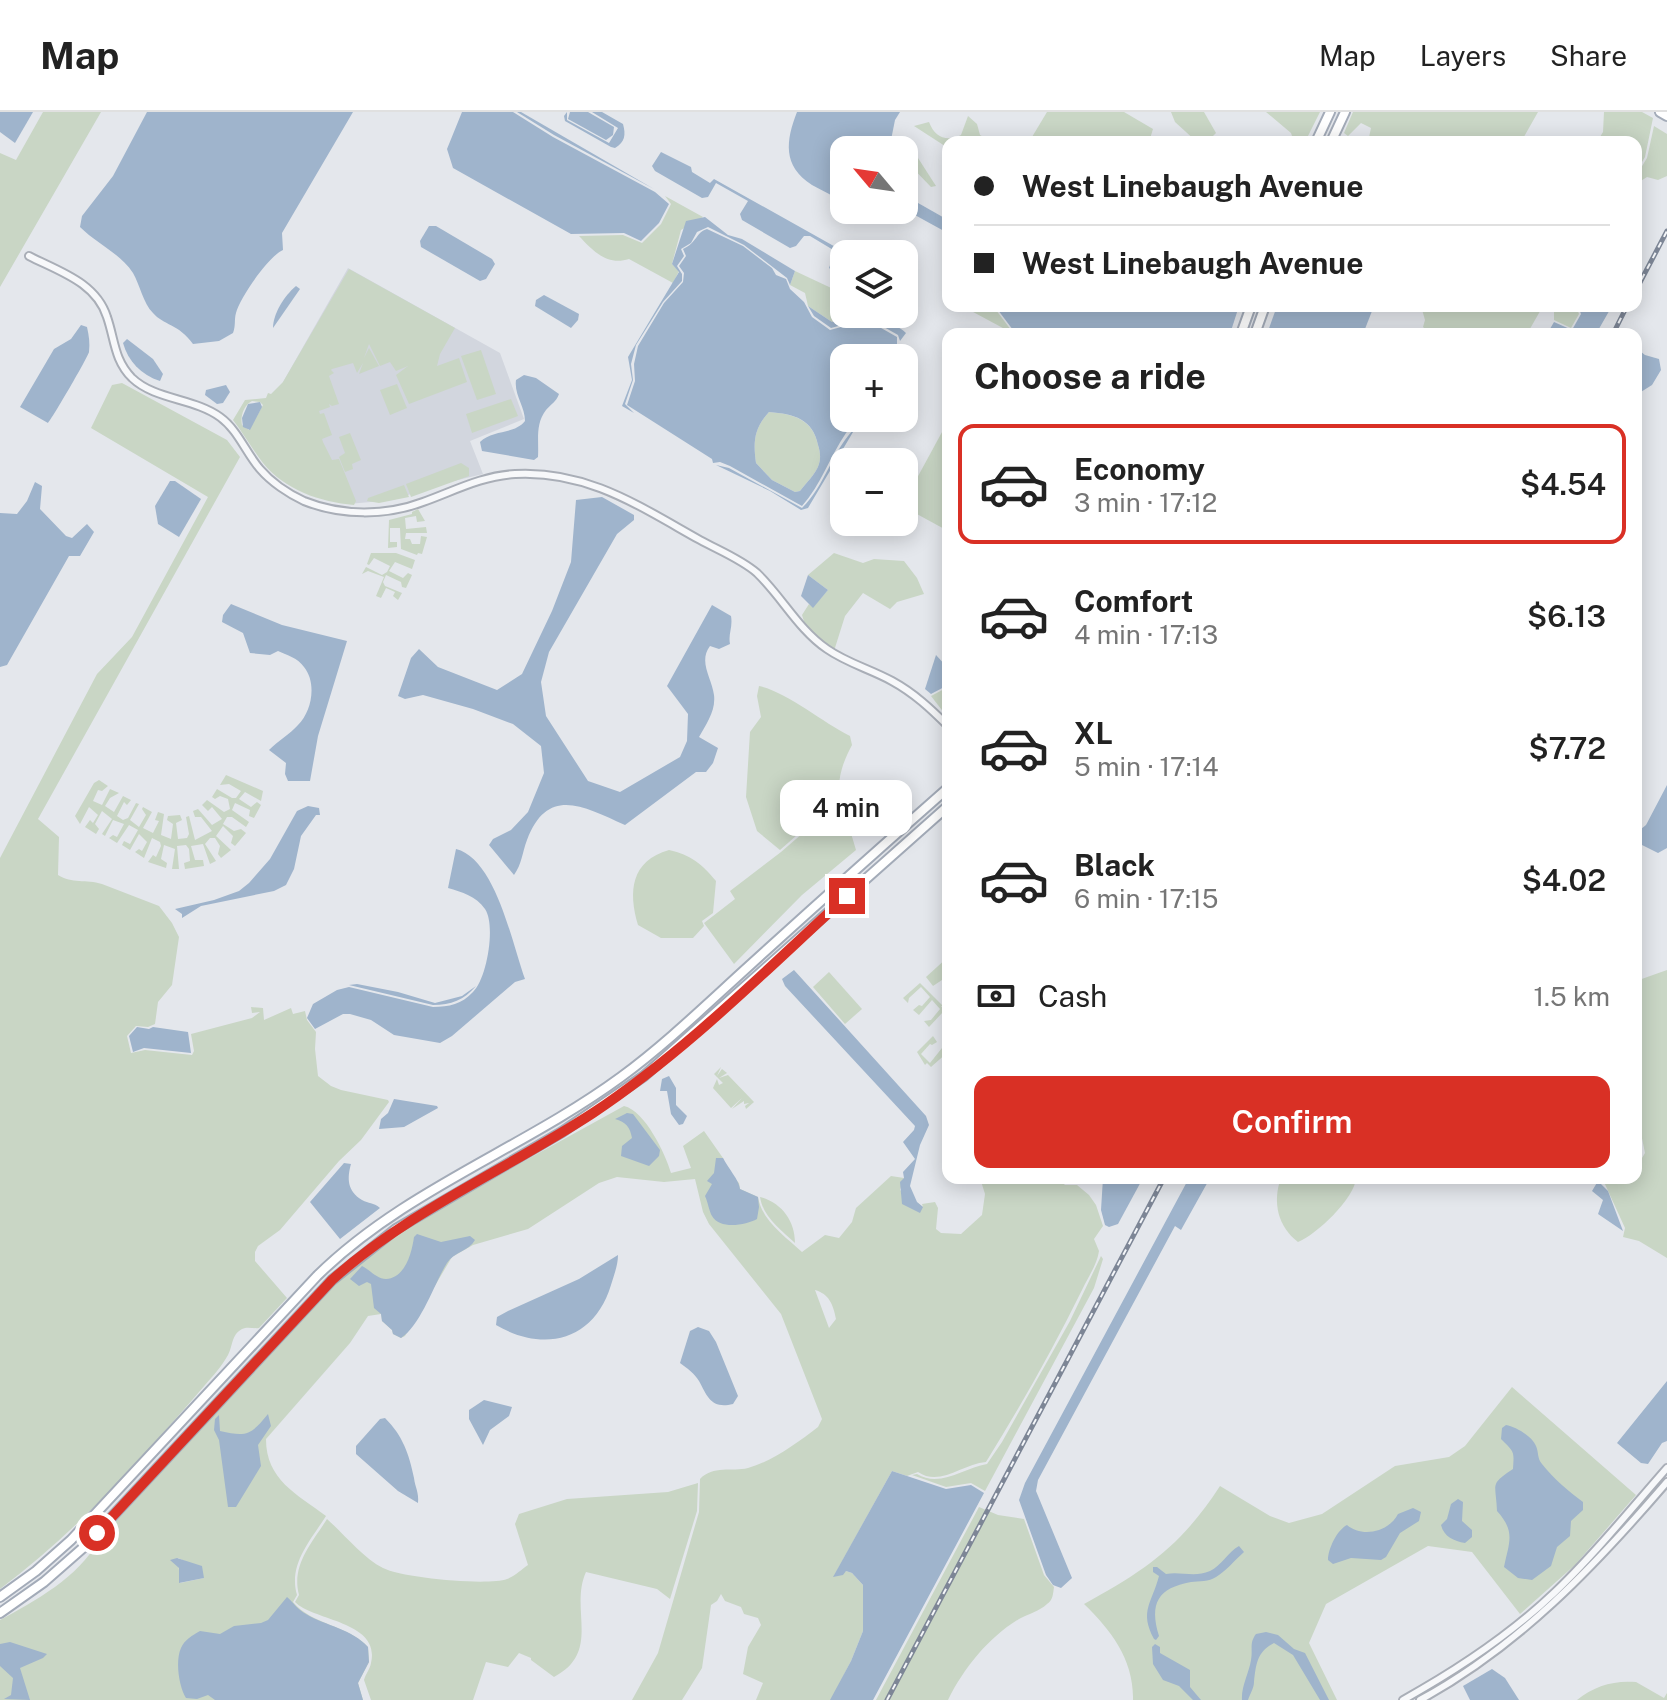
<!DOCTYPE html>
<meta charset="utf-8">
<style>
:root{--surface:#fff;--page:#f6f6f6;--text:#222;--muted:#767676;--line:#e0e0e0;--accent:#d93025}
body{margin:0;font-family:"Public Sans",sans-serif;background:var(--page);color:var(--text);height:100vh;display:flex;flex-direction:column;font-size:30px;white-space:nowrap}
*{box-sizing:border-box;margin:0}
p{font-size:26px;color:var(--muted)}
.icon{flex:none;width:44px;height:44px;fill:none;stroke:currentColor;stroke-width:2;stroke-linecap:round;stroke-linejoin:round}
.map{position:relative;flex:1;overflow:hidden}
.sheet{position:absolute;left:942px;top:216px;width:700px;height:856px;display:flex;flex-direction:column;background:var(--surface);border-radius:16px;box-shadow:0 4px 20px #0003}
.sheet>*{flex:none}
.top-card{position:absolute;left:942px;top:24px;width:700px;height:176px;border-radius:16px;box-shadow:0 4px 20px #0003;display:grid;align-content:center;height:176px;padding:0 32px;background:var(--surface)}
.needle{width:52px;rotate:299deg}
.buttons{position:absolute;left:830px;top:24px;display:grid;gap:16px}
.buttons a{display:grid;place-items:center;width:88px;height:88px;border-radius:16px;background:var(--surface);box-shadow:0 4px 20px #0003;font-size:40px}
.end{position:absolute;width:36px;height:36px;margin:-18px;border:10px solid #d93025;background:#fff;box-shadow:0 0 0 4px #fff}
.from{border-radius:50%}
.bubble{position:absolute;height:56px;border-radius:16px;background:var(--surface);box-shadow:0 4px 20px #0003;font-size:26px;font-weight:600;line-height:56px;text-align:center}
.top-card b{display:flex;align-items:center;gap:28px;height:76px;font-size:30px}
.top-card b+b{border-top:2px solid var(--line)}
.top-card i{width:20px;height:20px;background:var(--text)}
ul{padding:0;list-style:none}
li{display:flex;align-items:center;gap:24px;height:120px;margin:0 16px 12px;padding:0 16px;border:4px solid transparent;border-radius:16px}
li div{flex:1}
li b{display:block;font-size:30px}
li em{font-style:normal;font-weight:600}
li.on{border-color:var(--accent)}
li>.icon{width:72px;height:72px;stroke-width:1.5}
h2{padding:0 32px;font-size:36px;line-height:96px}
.pay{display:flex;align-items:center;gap:20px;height:88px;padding:0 32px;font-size:30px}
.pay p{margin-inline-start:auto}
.button{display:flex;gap:16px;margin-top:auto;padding:16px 32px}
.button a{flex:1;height:92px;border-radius:16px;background:var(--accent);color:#fff;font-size:32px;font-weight:600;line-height:92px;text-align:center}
header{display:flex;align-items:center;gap:48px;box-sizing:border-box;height:112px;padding:0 40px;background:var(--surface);border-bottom:2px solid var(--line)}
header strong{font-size:38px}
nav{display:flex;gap:44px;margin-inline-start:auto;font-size:28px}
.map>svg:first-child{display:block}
.built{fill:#d2d6de}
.green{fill:#c9d6c5;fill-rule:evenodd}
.water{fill:#9fb4cc;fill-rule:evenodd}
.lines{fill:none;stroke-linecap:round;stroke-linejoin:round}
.minor-casing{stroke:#a9aeb7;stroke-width:10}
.major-casing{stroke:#a3abb8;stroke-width:12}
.minor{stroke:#f7f8fa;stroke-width:6}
.major{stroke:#fff;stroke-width:8}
.rail-casing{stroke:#7d8696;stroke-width:5}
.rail{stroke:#f4f6f9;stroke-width:2;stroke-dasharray:6;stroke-linecap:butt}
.route{stroke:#d93025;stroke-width:10}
</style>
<header>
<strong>Map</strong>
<nav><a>Map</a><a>Layers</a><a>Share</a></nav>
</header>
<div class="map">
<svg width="1667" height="1588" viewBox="0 0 1667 1588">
<rect width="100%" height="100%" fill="#e4e7ec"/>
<path class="built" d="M 348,156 L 500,241 L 524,307 L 470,329 L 483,362 L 441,372 L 393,388 L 348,392 L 283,270 Z"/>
<g class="green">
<path d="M 43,0 L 101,0 L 0,175 L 0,41 L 16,48 Z"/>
<path d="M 1047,0 L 1124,0 L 1153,17 L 1149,30 L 1029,30 Z"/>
<path d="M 1171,0 L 1204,0 L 1216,21 L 1207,30 L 1197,30 L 1175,10 Z"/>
<path d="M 1266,0 L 1320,0 L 1305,30 L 1294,30 L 1291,21 Z"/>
<path d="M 1353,0 L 1538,0 L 1521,30 L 1368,30 L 1371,16 L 1361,11 L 1348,24 L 1344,21 Z"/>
<path d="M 1604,0 L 1642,0 L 1653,6 L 1645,45 L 1636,60 L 1636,30 L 1597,30 L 1603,20 Z"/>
<path d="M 968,4 L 977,12 L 980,23 L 992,30 L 948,30 L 948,36 L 914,14 L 929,10 C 935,26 947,30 961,23 Z"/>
<path d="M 1654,14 L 1667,22 L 1667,64 L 1658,68 L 1647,65 L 1636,72 L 1636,64 L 1647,46 Z"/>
<path d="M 893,28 L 918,46 L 936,74 L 931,75 L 904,47 L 904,38 L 892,38 Z"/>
<path d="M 665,84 L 703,105 L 681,118 L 672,152 L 679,159 L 673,171 L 629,147 C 607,154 593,139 579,124 L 623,123 L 642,131 L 661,112 L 671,92 Z"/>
<path d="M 349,157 L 455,216 L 440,242 L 437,254 L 459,246 L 467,270 L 409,292 L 396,263 L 408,254 L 396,259 L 390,250 L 380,254 L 369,232 L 364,246 L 369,236 L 379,254 L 359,262 L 363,251 L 357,261 L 353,251 L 332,257 L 331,258 L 334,261 L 329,264 L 339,292 L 332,294 L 329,292 L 330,295 L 319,299 L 320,302 L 324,301 L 332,323 L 322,327 L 323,330 L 332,348 L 339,347 L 356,389 L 354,393 C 320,390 285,378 263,351 C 252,337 244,322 233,308 L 245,288 L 266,286 L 268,281 L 271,282 L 283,270 ZM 252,289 L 260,290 L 263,293 L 249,318 L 242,313 C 240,304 244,293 252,289 Z"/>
<path d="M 795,159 L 844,182 L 844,206 L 832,210 L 808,194 L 805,181 L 790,173 Z"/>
<path d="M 962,194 L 993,194 L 1014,222 Z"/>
<path d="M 1421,194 L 1543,194 L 1527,222 L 1431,222 L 1423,215 L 1425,208 Z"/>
<path d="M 1554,194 L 1576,194 L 1579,202 L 1571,216 L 1554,208 Z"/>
<path d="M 481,238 L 496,282 L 477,288 L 461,244 Z"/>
<path d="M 122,271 L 227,328 L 240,345 L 38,707 L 59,725 L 58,763 C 72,772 86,767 102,772 L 159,794 L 172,811 L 179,825 L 172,873 L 158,890 L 155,912 L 148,915 L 136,914 L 127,924 L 131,941 L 145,938 L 192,943 L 194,939 L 191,922 L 252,906 L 260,900 L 252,901 L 251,895 L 263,896 L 264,908 L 291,896 L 293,902 L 305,899 L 307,908 L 316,920 L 315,937 L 318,964 L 331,974 L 341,978 L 388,988 L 389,990 L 361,1028 L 339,1049 L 280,1118 L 258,1134 L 255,1140 L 255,1149 L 287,1186 L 259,1216 C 253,1217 248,1214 242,1217 C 231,1223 233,1234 228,1243 C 222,1254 213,1264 205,1273 C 142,1346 78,1419 0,1477 L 0,746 L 97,562 L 132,525 L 208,385 L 91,316 L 112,273 Z"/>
<path d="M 397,272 L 407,296 L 390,303 L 380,278 Z"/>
<path d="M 511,287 L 518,304 L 472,321 L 466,302 Z"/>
<path d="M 769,300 C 793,302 813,307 818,333 C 820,339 821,346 819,352 C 816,362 806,371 800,379 L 795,380 L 772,368 L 756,351 C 753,330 754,316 769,300 Z"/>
<path d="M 948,309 L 948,419 L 904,395 L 904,390 Z"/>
<path d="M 350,321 L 361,348 L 352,352 L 353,357 L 345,360 L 339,345 L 345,341 L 339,325 Z"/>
<path d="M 461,351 L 469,356 L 469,364 L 411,385 L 406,372 Z"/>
<path d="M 404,373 L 409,385 L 379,391 L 367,389 L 368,386 Z"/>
<path d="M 418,397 L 425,409 L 417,410 L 416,404 L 405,406 L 406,417 L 426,415 L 427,421 L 406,421 L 405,427 L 410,427 L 412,432 L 420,432 L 421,424 L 427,425 L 422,442 L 418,441 L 417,443 L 401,437 L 400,416 L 390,416 L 390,430 L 397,430 L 397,435 L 388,436 L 389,408 L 412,402 L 412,400 Z"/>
<path d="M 371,441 L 396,441 L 415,448 L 412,457 L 395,450 L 389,459 L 403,466 L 408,461 L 412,463 L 406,476 L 402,475 L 401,470 L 386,463 L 383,470 L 385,474 L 402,481 L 398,488 L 393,484 L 395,480 L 386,476 L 381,486 L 376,484 L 384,465 L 368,459 L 362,462 L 366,455 L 382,463 L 387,460 L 390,454 L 374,446 L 369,453 L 367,452 Z"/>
<path d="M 834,441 L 863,451 L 874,447 L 904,449 L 917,466 L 924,482 L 897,490 L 890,497 L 863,481 L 845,504 L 834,539 L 806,516 L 802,503 L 809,492 L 813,495 L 828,478 L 808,463 Z"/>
<path d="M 759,574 C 787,580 822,610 850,624 L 852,633 C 842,652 838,665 839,686 L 780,738 L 757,719 L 746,685 L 750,620 L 761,605 L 757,584 Z"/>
<path d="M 948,575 L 948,606 L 931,584 Z"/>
<path d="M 226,663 L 263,679 L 261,689 L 245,680 L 239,687 L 251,695 L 257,690 L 261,693 L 254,706 L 249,704 L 250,698 L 235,691 L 232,698 L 249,710 L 246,715 L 232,705 L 227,705 L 223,712 L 234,719 L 241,717 L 246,721 L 235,734 L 231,731 L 233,724 L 223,714 L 216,724 L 231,738 L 221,746 L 218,742 L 220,734 L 215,726 L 210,726 L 205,732 L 216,749 L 210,752 L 203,732 L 191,734 L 195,748 L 203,748 L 204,754 L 185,757 L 184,751 L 190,749 L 189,737 L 186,733 L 177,734 L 179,757 L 172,757 L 175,737 L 164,733 L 161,747 L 167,751 L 166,756 L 148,750 L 153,743 L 156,745 L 161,734 L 160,730 L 152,726 L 144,746 L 135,740 L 139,737 L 142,739 L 147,730 L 139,722 L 130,738 L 122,733 L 124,729 L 130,732 L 138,718 L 129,713 L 117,731 L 109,726 L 113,723 L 117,725 L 124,712 L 113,708 L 105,724 L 102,722 L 112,707 L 102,699 L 95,712 L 99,717 L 96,722 L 85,715 L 90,708 L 93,711 L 98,703 L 89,695 L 80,712 L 75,704 L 94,671 L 99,668 L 108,674 L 102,679 L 98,678 L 93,689 L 102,693 L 110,677 L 119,681 L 110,686 L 105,694 L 114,700 L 123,684 L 131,688 L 127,693 L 124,690 L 117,704 L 123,708 L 128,706 L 136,691 L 139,692 L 130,708 L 139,715 L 146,703 L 142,697 L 143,695 L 152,700 L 143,716 L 153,721 L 159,709 L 155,708 L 158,700 L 164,702 L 161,723 L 171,727 L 173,712 L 167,708 L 168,704 L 180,703 L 182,708 L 176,711 L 178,727 L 187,726 L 189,722 L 186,705 L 189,704 L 195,728 L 212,719 L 201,705 L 195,705 L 193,699 L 198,697 L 212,713 L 222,707 L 212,695 L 208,699 L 202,693 L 207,688 L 224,700 L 230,697 L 228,687 L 220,684 L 215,687 L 212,685 L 217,677 L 232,686 L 236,686 L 241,679 L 229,672 L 220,673 Z"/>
<path d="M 841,688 L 856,738 L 802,783 L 734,852 L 704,811 L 735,787 L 730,779 L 781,740 Z"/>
<path d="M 669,738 C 691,743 702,752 716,769 L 713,801 L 702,809 L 704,814 L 693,826 L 661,826 L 638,813 C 628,779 631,749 669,738 Z"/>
<path d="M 948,845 L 948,864 L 933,874 L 926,865 Z"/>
<path d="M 1667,858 L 1667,1146 L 1639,1129 L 1623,1125 L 1625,1116 L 1604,1070 L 1609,1066 L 1636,1066 L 1636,1056 L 1645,1041 L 1636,997 L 1636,869 Z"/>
<path d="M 829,860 L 862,897 L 845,912 L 813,875 Z"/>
<path d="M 920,871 L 943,894 L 941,894 L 948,902 L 947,907 L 943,900 L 929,915 L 924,909 L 931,908 L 940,897 L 932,888 L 919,903 L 913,898 L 919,893 L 922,894 L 930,885 L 921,875 L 909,886 L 908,891 L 903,886 Z"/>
<path d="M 933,924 L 937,930 L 932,933 L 930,932 L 921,942 L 930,951 L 942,936 L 948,940 L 931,955 L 927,951 L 925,953 L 917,940 Z"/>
<path d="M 721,955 L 717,964 L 722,957 L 727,961 L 719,966 L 728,963 L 754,990 L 746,997 L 745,994 L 749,991 L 744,992 L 744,989 L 732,997 L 742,986 L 731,996 L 713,976 L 717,967 L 719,973 L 723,971 L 714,962 Z"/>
<path d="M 624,994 C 645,999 665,1041 671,1061 L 691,1056 L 683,1034 L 704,1019 L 723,1046 L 727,1059 L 739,1071 L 740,1077 L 758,1085 C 762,1109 785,1124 802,1140 L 825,1123 L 839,1126 L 852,1110 L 856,1096 L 891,1064 L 904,1066 L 900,1078 L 923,1095 L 922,1092 L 935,1090 L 938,1096 L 936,1117 L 941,1121 L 961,1122 L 982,1103 L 985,1082 L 980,1066 L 1058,1066 L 1065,1073 L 1077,1073 L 1089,1083 L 1096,1093 L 1103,1114 L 1094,1127 L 1099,1139 C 1097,1153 1088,1165 1082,1178 C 1053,1237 1020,1295 986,1350 C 962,1352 940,1375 918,1360 L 907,1364 L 892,1359 L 834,1464 L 846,1459 L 852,1461 L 863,1473 L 863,1519 L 851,1549 L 831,1588 L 756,1588 L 763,1571 L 743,1562 L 748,1535 L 761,1513 L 758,1506 L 744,1502 L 741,1495 L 725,1489 L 721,1482 L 717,1489 L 711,1493 L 702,1556 L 682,1588 L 632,1588 L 658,1541 L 699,1400 L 700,1367 C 713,1353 732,1360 748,1356 C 773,1349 797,1331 818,1315 L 822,1307 L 781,1202 L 709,1112 L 703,1100 L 695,1067 L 664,1070 L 617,1065 L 599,1071 L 528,1117 L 473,1133 L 452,1145 L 405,1224 L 401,1226 L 393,1222 L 392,1218 L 382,1209 L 381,1202 L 368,1204 L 350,1231 L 266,1327 C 266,1368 297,1382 326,1404 C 311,1428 288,1452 297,1483 L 293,1490 C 312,1513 348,1513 368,1535 L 369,1550 L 358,1571 L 363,1588 L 0,1588 L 0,1508 C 35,1489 79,1465 98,1429 L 327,1179 L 357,1151 L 430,1101 ZM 815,1178 C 829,1182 833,1192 836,1207 L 829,1216 ZM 178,1446 L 187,1450 L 204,1466 L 180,1471 Z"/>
<path d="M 1281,1066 L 1356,1066 C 1355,1086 1316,1123 1298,1130 C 1278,1115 1272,1090 1281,1066 Z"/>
<path d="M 760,1085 C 782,1091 795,1109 795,1131 C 781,1118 763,1105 760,1085 Z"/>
<path d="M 1101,1144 L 1103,1147 L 1094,1176 L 985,1379 L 971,1371 L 946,1375 L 912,1363 L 917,1362 C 940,1376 964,1356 987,1352 L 1002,1330 L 1070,1209 Z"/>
<path d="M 1512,1275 L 1636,1383 L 1575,1453 L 1520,1502 L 1472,1440 L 1428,1434 L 1326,1492 L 1309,1531 L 1337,1588 L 1133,1588 C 1134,1548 1111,1518 1084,1492 C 1146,1458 1181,1434 1220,1374 L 1270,1404 L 1289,1411 L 1322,1402 L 1395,1354 L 1449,1345 L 1465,1334 Z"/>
<path d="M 698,1371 L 697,1399 L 670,1487 L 657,1477 L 586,1460 C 569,1497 602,1540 554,1565 L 531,1548 L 531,1546 L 519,1541 L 508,1555 L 486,1550 L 473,1588 L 371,1588 L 364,1568 C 366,1561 370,1557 371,1551 C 381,1509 313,1509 295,1490 L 299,1483 C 291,1453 312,1431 327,1407 C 344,1422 363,1446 383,1456 C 402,1466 488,1474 507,1467 C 515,1464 522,1457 528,1453 L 515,1412 L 519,1402 L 567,1387 L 668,1380 Z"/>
<path d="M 979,1395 L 998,1403 L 1024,1407 L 1044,1463 L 1054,1475 C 1053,1482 1053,1488 1047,1492 C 1040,1499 1028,1502 1019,1507 C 988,1526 964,1556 948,1588 L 876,1588 Z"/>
<path d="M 1636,1570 L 1664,1586 L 1667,1581 L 1667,1588 L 1577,1588 C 1594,1574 1614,1568 1636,1570 Z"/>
</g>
<g class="water">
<path d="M 0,0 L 33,0 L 15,31 L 0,20 Z"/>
<path d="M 147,0 L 353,0 L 282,121 L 283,138 C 269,144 240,185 236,201 C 234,208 236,213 233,221 L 219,229 L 193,232 C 179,212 163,213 153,201 C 143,191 140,173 133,161 C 120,141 97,132 80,115 L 82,104 L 113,64 Z"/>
<path d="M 462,0 L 513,0 L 553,25 L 655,80 L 669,92 L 659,111 L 641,129 L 624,121 L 571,122 L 453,56 L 447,37 Z"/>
<path d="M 517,0 L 521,0 L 654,77 L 554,23 Z"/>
<path d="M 567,0 L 567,8 L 609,31 L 618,16 L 592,0 L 602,0 L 623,12 C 626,23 625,30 615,36 L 611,35 L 565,9 L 564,4 Z"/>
<path d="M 570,0 L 588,0 L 614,15 L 613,23 L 606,28 L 568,7 Z"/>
<path d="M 797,0 L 900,0 L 895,8 L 889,38 L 844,38 L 844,94 C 836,84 823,79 812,73 C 782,54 786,28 797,0 Z"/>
<path d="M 661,40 L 691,55 L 692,60 L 710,71 L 714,67 L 848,142 L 844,142 L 844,167 L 829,156 L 835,139 L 810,124 L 804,124 L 796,134 L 790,136 L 742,108 L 740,102 L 748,89 L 716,71 L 708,85 L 702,86 L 655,59 L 652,54 Z"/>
<path d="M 904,83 L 948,108 L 948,119 L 944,119 L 904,97 Z"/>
<path d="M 705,105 L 728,123 L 742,127 L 795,159 L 790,173 L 787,166 L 744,133 L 708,115 L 697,120 L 691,131 L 681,137 L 684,144 L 677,154 L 682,162 L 682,169 L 663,190 L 636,233 L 631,252 L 633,268 L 625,292 L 634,301 L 622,294 L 632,268 L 628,245 L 679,160 L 672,152 L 686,109 Z"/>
<path d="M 429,114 L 436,114 L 492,147 L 495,152 L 486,167 L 480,169 L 421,135 L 420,129 Z"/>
<path d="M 707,117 L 743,134 L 772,156 L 776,163 L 786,167 L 790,177 L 804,190 L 812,205 L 830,218 L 867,208 L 897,225 L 897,232 L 878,237 L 882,246 L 844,246 L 844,306 L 859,306 C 855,313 851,315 846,321 C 830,344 821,373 802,394 L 730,354 L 720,350 L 713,351 L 712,347 L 627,293 L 635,269 L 634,252 L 638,234 L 664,191 L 683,170 L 684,161 L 679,154 L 686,144 L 683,137 C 697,131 696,120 707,117 ZM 769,300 C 794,302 813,307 818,333 C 820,339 821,346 819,352 C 816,362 806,371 800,379 L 795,380 L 772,368 L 756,351 C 753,330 754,316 769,300 Z"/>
<path d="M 296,174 L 300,177 L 273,216 C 273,202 284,184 296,174 Z"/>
<path d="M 544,183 L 579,202 L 578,208 L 571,216 L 535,194 L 536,188 Z"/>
<path d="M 808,194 L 832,210 C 861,201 860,198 889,211 C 896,215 900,215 906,221 L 900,229 L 898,223 L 868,206 L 831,216 L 814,204 Z"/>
<path d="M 995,194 L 1239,194 L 1230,222 L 1016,222 Z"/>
<path d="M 1277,194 L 1374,194 L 1363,222 L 1267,222 Z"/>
<path d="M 1578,194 L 1612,194 L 1596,222 L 1547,222 L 1554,210 L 1572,218 L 1581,202 Z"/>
<path d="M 81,213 L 87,215 C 89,224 90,231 89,240 C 88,245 52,307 48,311 L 20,295 L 54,237 L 71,227 Z"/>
<path d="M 127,227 L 153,247 L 163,262 L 160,269 C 141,263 128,249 123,231 Z"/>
<path d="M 1636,236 L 1645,243 L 1659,247 L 1661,258 L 1652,273 L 1636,283 Z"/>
<path d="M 524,263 L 536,266 L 559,282 C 556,290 552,291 546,298 C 535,312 539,329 538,345 L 534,348 L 482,339 L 480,330 C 493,317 514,323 525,309 C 525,294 514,283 516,268 Z"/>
<path d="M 226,273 L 230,280 L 223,291 L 217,292 L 205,283 L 206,278 Z"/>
<path d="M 260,290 L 262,295 L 250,318 L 243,315 L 242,306 L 248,292 Z"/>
<path d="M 856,315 L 808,396 L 801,398 L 770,379 L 716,353 L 729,356 L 802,396 C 825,374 833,337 856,315 Z"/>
<path d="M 170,369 L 175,369 L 201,387 L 179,425 L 158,412 L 155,394 Z"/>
<path d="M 35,370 L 42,374 L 40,397 L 66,424 L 72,426 L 87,412 L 94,420 L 80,444 L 69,444 L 7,553 L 0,555 L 0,401 L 17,402 L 27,389 Z"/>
<path d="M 602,385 L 634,403 L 634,408 L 617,422 L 549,540 L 541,570 L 546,604 L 588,669 L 620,680 L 680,645 L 687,629 L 688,602 L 667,574 L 712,493 L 731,504 C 733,515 728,522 730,532 L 719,537 L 710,534 C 698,550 712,566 714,583 C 716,599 706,612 699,625 L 718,636 L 713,651 L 706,660 L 696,660 L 625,713 C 584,695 548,673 527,728 C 522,741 522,752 514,763 L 489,733 L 493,727 L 511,718 L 528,700 L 544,661 L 541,634 L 513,612 L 473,597 L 423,583 L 405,587 L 398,584 L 411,546 L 419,537 L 438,555 L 497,578 L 522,562 L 552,499 L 571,450 L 576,388 Z"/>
<path d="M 808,463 L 828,478 L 813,496 L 801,484 Z"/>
<path d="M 231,492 L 282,513 L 347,529 L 318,624 L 310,669 L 288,669 L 285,662 L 286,651 L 269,638 C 278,629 290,622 298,613 C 312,599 317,571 304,555 C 298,546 287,543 278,539 L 270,543 L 250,541 L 243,521 L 222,510 L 223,503 Z"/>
<path d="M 936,543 L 947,555 L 948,573 L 931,582 L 925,577 Z"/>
<path d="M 1667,673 L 1667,736 L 1658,741 L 1636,730 L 1636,721 L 1646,713 Z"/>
<path d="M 308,694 L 319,696 L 320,703 L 316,703 L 301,724 L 294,757 L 286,773 L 274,779 L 201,794 L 182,806 L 182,802 L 175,797 L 214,788 L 239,779 L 249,771 L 270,747 L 297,699 Z"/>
<path d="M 456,737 C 496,747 512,832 525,867 L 515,870 L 452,924 L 440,931 L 394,923 L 371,908 L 350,902 L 343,902 L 315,917 L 307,906 L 313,892 L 337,878 L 349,875 L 433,895 C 449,895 462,892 473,880 C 487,867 496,813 485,797 C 476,784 462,780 448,776 Z"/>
<path d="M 794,858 L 926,1004 L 929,1013 L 920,1033 L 910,1074 L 917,1090 L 923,1095 L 920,1101 L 902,1092 L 900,1070 L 904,1066 L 903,1060 L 915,1047 L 903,1030 L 914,1018 L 915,1014 L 785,874 L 782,867 Z"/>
<path d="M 357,872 L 398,880 L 435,891 L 462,884 L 476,874 C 464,888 451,893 433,893 L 349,873 Z"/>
<path d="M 137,915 L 149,917 L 153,915 L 188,920 L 191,941 L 144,936 L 133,940 L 129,924 Z"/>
<path d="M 669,964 L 676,976 L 676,993 L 687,1004 L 683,1012 L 679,1013 L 671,1002 L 667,979 L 660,979 L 662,967 Z"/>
<path d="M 394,987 L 437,994 L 438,996 L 404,1015 L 379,1017 L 381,1007 L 388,1001 Z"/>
<path d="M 627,1001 L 633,1002 L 660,1038 L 659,1044 L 649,1054 L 621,1044 L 622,1034 L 632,1026 C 630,1015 626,1010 615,1007 Z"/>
<path d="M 716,1046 L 723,1046 C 728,1056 739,1068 740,1077 L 758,1085 L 759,1095 L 757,1107 C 746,1113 720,1118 712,1104 C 709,1099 708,1090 705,1084 L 712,1072 L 707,1069 L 714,1061 Z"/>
<path d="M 344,1051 L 351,1052 C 347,1066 347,1079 362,1088 C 369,1092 373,1090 380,1096 L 340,1127 L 310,1090 Z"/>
<path d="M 1103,1066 L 1143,1066 L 1118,1112 L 1109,1115 L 1105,1113 L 1101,1098 Z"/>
<path d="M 1189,1066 L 1210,1066 L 1181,1118 L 1175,1114 L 1038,1368 L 1036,1379 L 1072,1466 L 1061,1476 L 1053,1473 L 1046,1463 L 1019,1388 L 1025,1371 Z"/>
<path d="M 1598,1069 L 1608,1079 L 1623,1119 L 1598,1102 L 1603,1088 L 1592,1079 Z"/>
<path d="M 417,1122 L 441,1130 L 470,1124 L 475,1128 C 469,1139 454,1140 447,1151 C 434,1172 421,1213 401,1226 L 393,1222 L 392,1218 L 382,1209 L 381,1202 L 374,1196 L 371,1172 L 367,1170 L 359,1174 L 350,1167 L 362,1154 C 370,1158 377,1167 386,1167 C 406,1166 412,1139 414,1125 Z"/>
<path d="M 618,1143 C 618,1153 614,1163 611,1173 C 594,1229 544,1241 496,1213 L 497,1205 L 508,1199 L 579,1167 Z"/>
<path d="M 698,1215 L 709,1219 L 716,1230 L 738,1284 L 733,1292 C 712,1297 708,1286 699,1269 C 695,1262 687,1256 680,1251 L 690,1219 Z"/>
<path d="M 1667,1269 L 1667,1329 L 1662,1331 L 1648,1352 L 1641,1351 L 1617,1331 Z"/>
<path d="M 484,1288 L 512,1295 L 509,1304 L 490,1318 L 483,1333 L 469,1307 L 469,1298 Z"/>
<path d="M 268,1302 L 271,1314 L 258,1333 L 261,1354 L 236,1395 L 228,1395 L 219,1328 L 214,1318 L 215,1307 L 219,1303 L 220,1319 C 247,1325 251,1323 268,1302 Z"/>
<path d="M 385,1306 C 403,1324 409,1342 414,1366 C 415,1375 419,1380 418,1391 L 398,1379 L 356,1342 L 356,1334 L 380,1307 Z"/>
<path d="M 1506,1313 C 1516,1315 1532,1324 1536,1334 C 1539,1341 1537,1346 1542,1352 C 1554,1367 1568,1379 1583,1390 L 1583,1398 L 1571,1409 L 1570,1424 L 1557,1435 L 1551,1454 L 1532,1468 L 1518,1466 L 1504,1455 C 1509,1430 1516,1420 1497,1399 C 1496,1371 1489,1373 1513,1357 C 1514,1339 1515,1341 1501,1327 L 1502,1316 Z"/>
<path d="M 892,1359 L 946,1377 L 971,1373 L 984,1381 L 873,1588 L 830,1588 L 851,1549 L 863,1519 L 863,1473 L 852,1461 L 846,1459 L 843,1463 L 833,1465 Z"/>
<path d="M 1458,1387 L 1463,1390 L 1462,1409 L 1472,1418 L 1472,1425 L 1465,1431 C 1454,1429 1444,1425 1441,1413 L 1447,1407 L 1451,1392 Z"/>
<path d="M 1413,1396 L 1421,1400 L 1419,1409 L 1400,1421 L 1386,1445 L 1381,1448 L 1351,1446 L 1333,1452 L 1328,1448 C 1328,1437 1337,1418 1347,1413 C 1362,1426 1389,1420 1398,1402 Z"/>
<path d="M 1239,1434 L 1244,1440 C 1235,1448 1225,1460 1216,1465 C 1209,1470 1199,1469 1191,1470 C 1158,1476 1149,1491 1159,1524 L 1156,1528 L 1154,1527 C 1139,1499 1152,1491 1159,1464 L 1153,1460 L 1153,1455 L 1157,1455 L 1166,1462 C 1181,1459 1194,1466 1210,1459 C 1221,1454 1228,1440 1239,1434 Z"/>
<path d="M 177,1446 L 202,1454 L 204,1466 L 179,1471 L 179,1456 L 170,1448 Z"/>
<path d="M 287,1485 C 293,1490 298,1498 306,1502 C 326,1514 352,1517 368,1535 L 369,1550 L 358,1571 L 363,1588 L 215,1588 L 208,1583 L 197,1587 L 186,1586 C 179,1575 175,1549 181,1536 C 184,1528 193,1523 200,1519 L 220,1522 L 234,1514 L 261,1511 L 268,1508 Z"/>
<path d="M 1266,1520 L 1278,1523 L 1294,1537 L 1305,1541 L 1329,1588 L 1320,1588 L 1293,1543 L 1274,1531 C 1257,1540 1256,1552 1254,1570 C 1254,1576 1250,1582 1248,1588 L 1242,1588 C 1241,1575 1249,1561 1251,1548 C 1253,1537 1249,1531 1256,1522 Z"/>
<path d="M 10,1530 L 47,1542 L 43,1546 L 20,1556 L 30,1588 L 4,1587 L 11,1583 L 13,1566 L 0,1554 L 0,1532 Z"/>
<path d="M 1155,1532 L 1160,1535 L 1160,1541 L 1190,1558 L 1190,1575 L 1201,1588 L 1193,1588 L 1179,1574 L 1163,1568 L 1153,1552 L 1152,1535 Z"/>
<path d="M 1492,1557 L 1505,1566 L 1519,1588 L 1470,1588 L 1463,1574 Z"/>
</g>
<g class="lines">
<defs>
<g id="minor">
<path d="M 29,144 C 58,159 96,170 107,205 C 115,228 114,248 132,266 C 155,288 194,286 220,305 C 238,318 246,341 260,357 C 271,370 289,382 304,389 C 341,404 386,404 423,390 C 454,379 481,364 515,362 C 587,358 639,394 700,428 C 718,438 741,447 757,461 C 782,485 798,517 827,537 C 847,551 870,557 892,569 C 914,581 931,597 948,614"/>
<path d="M 1403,1588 C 1457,1558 1510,1523 1555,1480 C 1595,1442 1630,1398 1667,1356"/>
<path d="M 1420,1588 C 1519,1534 1594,1455 1667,1370"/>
</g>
<g id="major">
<path d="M 1660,0 L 1667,4"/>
<path d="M 1316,30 L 1330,0"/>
<path d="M 1331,30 L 1345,0"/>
<path d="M 1241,222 L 1251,194"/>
<path d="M 1255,222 L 1265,194"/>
<path d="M 0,1485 L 36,1459 L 71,1428 L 317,1164 C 404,1078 523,1037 621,965 C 666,932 707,892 749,854 C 815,794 881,735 948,676"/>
<path d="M 0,1501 L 44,1470 L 84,1435 L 332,1168 L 396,1117 L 562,1020 L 644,964 L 948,694"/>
</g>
</defs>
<use href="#minor" class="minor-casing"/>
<use href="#major" class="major-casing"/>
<use href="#minor" class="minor"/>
<use href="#major" class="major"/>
<defs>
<g id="rail">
<path d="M 1636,178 L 1667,119"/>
<path d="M 1613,222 L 1627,194"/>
<path d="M 887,1588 L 1164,1066"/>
</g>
</defs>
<use href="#rail" class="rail-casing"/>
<use href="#rail" class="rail"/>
</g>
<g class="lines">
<path class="route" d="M 97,1421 L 332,1168 C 410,1098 506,1058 593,1001 C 685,940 766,858 847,784"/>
</g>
</svg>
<div class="buttons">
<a><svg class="needle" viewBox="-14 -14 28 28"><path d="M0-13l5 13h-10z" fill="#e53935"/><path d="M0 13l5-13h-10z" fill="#767676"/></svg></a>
<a><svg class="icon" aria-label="layers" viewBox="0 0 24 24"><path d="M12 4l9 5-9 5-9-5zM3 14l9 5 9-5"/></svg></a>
<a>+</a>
<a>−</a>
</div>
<i class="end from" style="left:97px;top:1421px"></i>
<i class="end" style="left:847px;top:784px"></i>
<div class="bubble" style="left:780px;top:668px;width:132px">4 min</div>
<div class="top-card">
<b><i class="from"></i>West Linebaugh Avenue</b>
<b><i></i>West Linebaugh Avenue</b>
</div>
<section class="sheet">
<h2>Choose a ride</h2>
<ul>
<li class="on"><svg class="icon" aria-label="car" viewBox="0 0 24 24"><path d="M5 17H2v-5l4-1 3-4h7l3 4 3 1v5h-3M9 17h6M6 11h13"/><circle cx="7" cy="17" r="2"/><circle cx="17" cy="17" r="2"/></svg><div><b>Economy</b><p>3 min · 17:12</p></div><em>$4.54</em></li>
<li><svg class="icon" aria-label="car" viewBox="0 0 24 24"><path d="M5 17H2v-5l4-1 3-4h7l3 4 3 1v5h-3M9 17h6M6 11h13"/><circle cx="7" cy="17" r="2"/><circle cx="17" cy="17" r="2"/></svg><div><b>Comfort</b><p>4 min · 17:13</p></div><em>$6.13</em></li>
<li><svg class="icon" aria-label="car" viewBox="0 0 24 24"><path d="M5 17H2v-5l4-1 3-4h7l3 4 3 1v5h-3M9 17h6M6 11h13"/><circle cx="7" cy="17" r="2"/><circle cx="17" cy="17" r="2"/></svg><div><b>XL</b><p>5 min · 17:14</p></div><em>$7.72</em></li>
<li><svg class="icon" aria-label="car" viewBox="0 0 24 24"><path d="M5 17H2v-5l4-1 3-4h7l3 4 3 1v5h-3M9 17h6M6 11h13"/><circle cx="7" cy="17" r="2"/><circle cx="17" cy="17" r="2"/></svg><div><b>Black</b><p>6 min · 17:15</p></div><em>$4.02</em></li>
</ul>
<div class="pay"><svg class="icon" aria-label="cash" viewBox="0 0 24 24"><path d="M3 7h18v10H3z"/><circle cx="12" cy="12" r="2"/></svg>Cash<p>1.5 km</p></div>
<div class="button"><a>Confirm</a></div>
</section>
</div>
